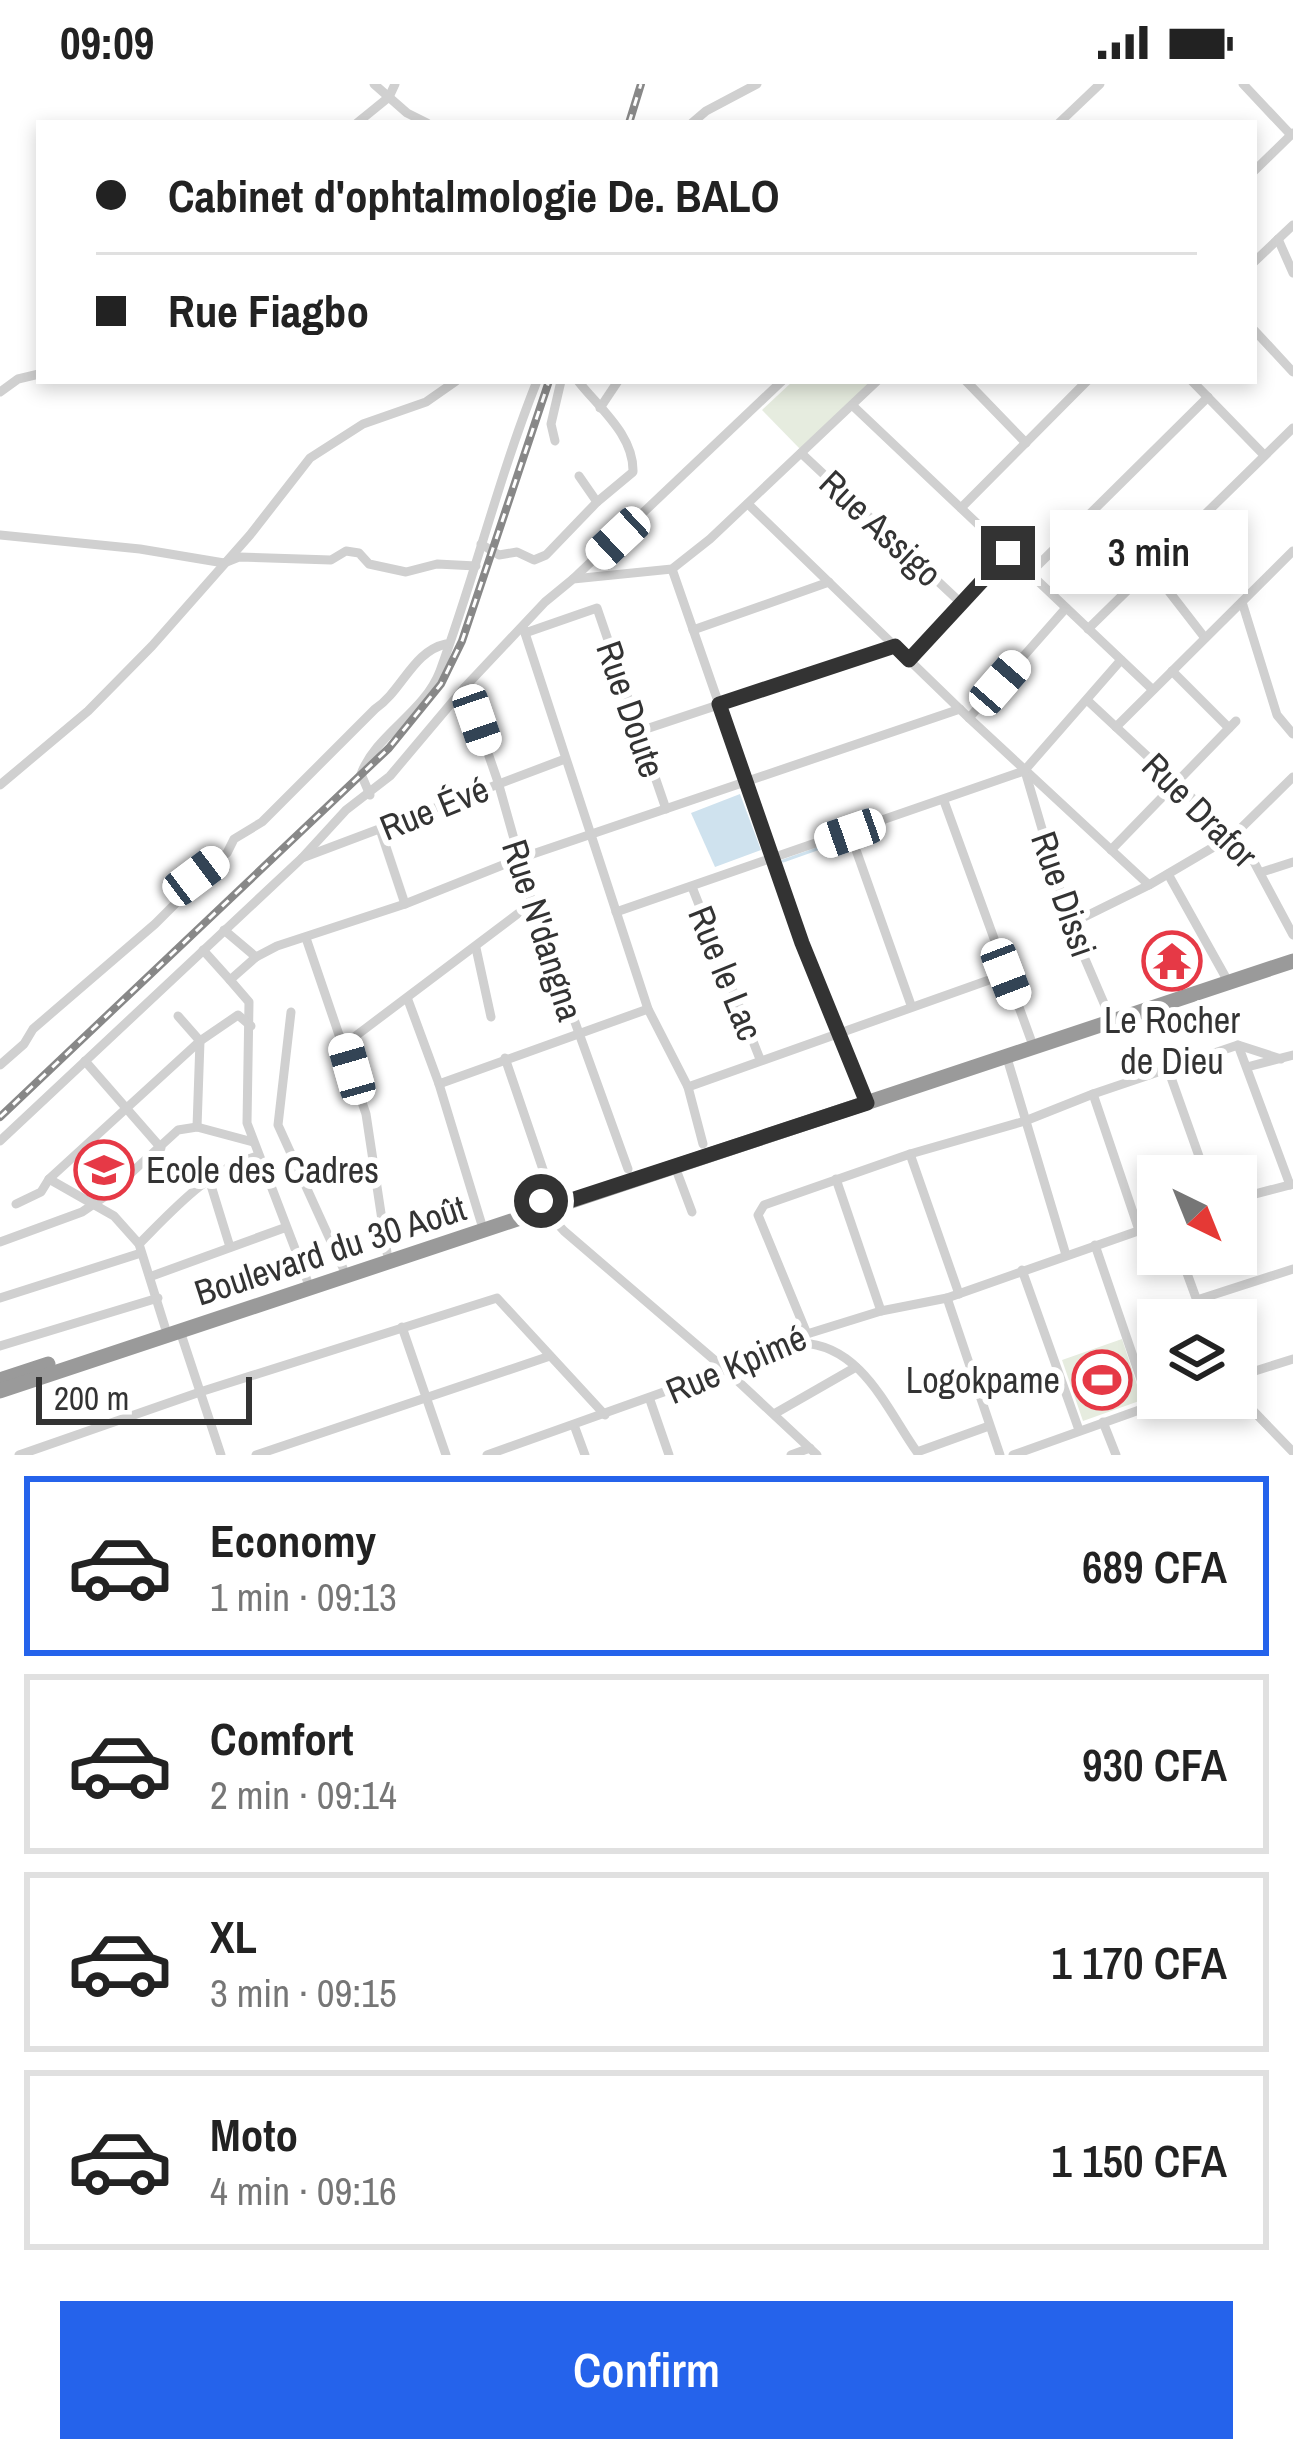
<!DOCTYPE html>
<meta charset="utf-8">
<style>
:root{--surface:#fff;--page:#f2f2f2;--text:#222;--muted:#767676;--line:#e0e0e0;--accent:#2563eb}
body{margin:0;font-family:"Archivo Narrow",sans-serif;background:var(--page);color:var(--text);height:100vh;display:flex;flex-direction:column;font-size:45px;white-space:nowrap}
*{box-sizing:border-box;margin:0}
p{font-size:39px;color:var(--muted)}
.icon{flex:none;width:66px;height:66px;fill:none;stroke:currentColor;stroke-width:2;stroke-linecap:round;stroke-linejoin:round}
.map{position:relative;height:1371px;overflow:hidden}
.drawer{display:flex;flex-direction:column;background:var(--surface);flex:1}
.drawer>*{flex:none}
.hud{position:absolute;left:36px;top:36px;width:1221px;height:264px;border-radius:0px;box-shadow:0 6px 18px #0003;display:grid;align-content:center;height:264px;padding:0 60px;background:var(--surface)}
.needle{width:78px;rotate:137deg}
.buttons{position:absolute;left:1137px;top:1071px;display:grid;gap:24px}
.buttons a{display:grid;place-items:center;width:120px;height:120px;border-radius:0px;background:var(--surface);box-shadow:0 6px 18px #0003;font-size:60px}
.scale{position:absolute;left:36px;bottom:30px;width:216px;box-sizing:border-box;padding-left:12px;border:6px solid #333;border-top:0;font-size:33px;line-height:42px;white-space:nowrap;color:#333;-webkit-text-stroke:9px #fff;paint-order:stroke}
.end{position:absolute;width:54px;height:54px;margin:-27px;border:15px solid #333;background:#fff;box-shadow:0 0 0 6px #fff}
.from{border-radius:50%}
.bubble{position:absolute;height:84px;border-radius:0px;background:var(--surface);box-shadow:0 6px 18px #0003;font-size:39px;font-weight:600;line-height:84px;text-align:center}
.car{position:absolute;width:36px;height:72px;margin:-36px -18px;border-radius:15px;box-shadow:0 0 9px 3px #0007;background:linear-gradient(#fff 24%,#345 0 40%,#fff 0 76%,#345 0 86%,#fff 0)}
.hud b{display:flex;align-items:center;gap:42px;height:114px;font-size:45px}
.hud b+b{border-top:3px solid var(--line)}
.hud i{width:30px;height:30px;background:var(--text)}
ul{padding:21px 0 0;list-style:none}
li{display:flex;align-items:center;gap:36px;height:180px;margin:0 24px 18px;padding:0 36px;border:6px solid var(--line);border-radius:0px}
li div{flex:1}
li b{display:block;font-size:45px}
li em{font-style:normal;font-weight:600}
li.on{border-color:var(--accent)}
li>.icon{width:108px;height:108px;stroke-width:1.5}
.button{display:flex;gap:24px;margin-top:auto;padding:24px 60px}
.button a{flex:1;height:138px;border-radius:0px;background:var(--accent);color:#fff;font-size:48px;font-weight:600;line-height:138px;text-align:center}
.status{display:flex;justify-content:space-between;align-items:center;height:84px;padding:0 60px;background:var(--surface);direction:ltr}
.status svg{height:33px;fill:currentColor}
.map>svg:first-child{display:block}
.green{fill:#e6ecdf}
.water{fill:#cfe2ee}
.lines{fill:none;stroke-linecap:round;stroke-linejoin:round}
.stream{stroke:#cfe2ee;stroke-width:3}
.minor{stroke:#d0d0d0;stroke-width:9}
.highway{stroke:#9a9a9a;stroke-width:15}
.rail-casing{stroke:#888;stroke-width:8}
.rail{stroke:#fff;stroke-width:3;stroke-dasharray:9;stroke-linecap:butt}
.route{stroke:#333;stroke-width:15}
.labels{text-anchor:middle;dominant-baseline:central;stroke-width:12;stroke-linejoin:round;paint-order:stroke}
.street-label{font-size:36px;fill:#333;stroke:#fff}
.poi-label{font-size:36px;fill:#333;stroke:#fff}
</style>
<div class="status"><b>09:09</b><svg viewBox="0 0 49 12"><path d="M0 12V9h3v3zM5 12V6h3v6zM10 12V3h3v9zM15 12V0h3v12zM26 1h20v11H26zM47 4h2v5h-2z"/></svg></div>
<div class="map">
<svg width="1293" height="1371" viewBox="0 0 1293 1371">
<rect width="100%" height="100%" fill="#fff"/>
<g class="green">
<path d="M 793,297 L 871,297 L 801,366 L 762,326 Z"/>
<path d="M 1122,1255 L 1142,1316 L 1083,1337 L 1062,1276 Z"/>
</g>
<path class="water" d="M 740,710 L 761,766 L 715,783 L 691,729 Z"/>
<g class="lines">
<path class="stream" d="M 783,777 L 845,755"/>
<g class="minor">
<path d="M 374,0 L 407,29 L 427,39"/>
<path d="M 1243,0 L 1291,51"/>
<path d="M 357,39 L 389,13 L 395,0"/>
<path d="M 692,39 L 706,27 L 757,0"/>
<path d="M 1059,39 L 1100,0"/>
<path d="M 1254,87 L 1293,49"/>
<path d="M 1278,155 L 1293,189"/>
<path d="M 1254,178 L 1293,141"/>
<path d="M 1254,246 L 1293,288"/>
<path d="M 966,297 L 1026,359"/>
<path d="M 1192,297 L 1264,371"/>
<path d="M 0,308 L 18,295 L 39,290"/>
<path d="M 852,321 L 1153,606"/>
<path d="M 600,324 L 618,297"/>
<path d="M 555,357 L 551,340 L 561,297"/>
<path d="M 801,369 L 961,519"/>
<path d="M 579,392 L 597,418"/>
<path d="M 748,420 L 969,634 L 1149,801"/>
<path d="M 961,424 L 1087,297"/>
<path d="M 0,451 L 140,465 L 224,479 L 239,473 L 331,476 L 346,467 L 359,469 L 369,480 L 406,488 L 437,480 L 476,482"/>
<path d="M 481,460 L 499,471 L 517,468 L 534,476 L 546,471 L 597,418 L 633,388 C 634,351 599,324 578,297"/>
<path d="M 1150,483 L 1205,554"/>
<path d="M 672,485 L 802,859 L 864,1011"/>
<path d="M 1030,489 L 1208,313"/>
<path d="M 573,495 L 782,297"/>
<path d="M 1242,518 L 1277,631 L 1293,650"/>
<path d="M 523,543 L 648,925 L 688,1003 L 703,1060"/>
<path d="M 1088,545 L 1293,344"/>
<path d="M 693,546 L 829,498"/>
<path d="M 525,549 L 597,524 L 666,725"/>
<path d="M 909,576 L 1008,469"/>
<path d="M 1172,587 L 1229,644"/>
<path d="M 465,603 L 498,698 L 532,819 L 628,1085"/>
<path d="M 1087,616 L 1247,765 L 1293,851"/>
<path d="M 969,634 L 1066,524"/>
<path d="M 1116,643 L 1293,467"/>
<path d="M 640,647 L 895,562"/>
<path d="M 1025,687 L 1070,840 L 1109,931"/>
<path d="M 0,701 L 88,627 L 152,562 L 250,451 L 310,374 L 363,340 L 426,318 L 456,297"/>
<path d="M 370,711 L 361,690 C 376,650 424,629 440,587 C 475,492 499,392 537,297"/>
<path d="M 944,717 L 1031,956"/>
<path d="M 380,745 L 405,820"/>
<path d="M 850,749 L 911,921"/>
<path d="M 1111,766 L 1236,637"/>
<path d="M 302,774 L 565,675"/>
<path d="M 1262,788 L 1293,778"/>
<path d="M 1168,790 L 1225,892"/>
<path d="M 692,803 L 760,975"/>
<path d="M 616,828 L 1024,687 L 1121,576"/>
<path d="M 1070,840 L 1149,801 L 1234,751 L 1293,693"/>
<path d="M 224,846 L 256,873 L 230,896 L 249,918 L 247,1039 L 307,1196"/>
<path d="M 306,854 L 366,1030 L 387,1169"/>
<path d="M 476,864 L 491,933"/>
<path d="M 203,866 L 230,896"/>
<path d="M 256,873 L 277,862 L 405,820 L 518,775 L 960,625"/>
<path d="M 408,916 L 439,1000 L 481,1138"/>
<path d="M 291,928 L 278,1041 L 343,1184"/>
<path d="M 178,932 L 200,957 L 197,1043"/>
<path d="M 345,960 L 532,819"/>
<path d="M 1238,961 L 1290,1101"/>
<path d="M 505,974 L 552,1112"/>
<path d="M 1007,974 L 1066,1171"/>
<path d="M 85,977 L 161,1064"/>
<path d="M 0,981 L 24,960 L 33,945 L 155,840 L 187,808 L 197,792 L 227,769 L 234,755 L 262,738 L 375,625 C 402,607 413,567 446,560"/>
<path d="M 1247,983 L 1293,971"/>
<path d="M 1168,985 L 1206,1092"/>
<path d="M 439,1000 L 648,925"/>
<path d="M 688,1003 L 1006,890"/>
<path d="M 1093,1010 L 1139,1146"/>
<path d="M 0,1057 L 302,774 L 346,726 L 390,692 L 465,603 L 545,518 L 573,495 L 672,485 L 710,455 L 877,297"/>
<path d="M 910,1070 L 959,1210"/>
<path d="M 674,1080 L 692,1128"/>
<path d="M 49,1095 L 114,1132 L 139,1160 L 165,1243"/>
<path d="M 209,1095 L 230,1163"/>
<path d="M 836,1095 L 881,1227"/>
<path d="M 1236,1115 L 1293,1100"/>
<path d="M 16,1120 L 41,1108 L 49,1095 L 200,957 L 238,931 L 251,942"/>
<path d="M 544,1125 L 564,1147 L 726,1286 L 817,1371"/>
<path d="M 0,1158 L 82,1128 L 107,1111 L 178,1046 L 197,1043 L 253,1058"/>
<path d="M 139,1160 C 174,1125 209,1085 257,1072"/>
<path d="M 1095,1161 L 1150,1322"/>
<path d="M 1180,1170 L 1204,1236"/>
<path d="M 1022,1186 L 1079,1346"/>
<path d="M 152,1192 L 284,1144"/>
<path d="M 0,1214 L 141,1169"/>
<path d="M 947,1214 L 1000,1371"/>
<path d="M 1197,1216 L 1293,1185"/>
<path d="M 402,1243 L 446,1371"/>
<path d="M 180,1247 L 221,1371"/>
<path d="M 807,1250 L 758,1131 L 764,1121 L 910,1070 L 1025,1037 L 1093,1010 L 1238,961 L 1281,975"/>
<path d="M 801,1259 C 862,1261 887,1326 917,1368 L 989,1342"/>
<path d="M 0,1262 L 158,1214"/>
<path d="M 1236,1293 L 1293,1275"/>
<path d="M 1236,1309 L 1293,1368"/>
<path d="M 650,1316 L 669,1371"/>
<path d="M 774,1330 L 856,1283"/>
<path d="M 1103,1338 L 1116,1371"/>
<path d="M 574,1341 L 585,1371"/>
<path d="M 19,1371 L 200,1308 L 497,1214 L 605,1331"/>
<path d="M 256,1371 L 550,1272"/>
<path d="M 487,1371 L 801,1259 L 807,1250 L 881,1227 L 947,1214 L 1158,1140"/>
<path d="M 791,1371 L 810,1364"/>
<path d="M 1013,1371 L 1173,1314"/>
</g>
<g class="highway">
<path d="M 0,1296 L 48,1280"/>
<path d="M 0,1307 L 1293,877"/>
</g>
<defs>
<g id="rail">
<path d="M 629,39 L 641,0"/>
<path d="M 0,1033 L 389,664 L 441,600 L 462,557 L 549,297"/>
</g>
</defs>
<use href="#rail" class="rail-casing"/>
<use href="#rail" class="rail"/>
</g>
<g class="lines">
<path class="route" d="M 541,1117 L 544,1125 L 867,1019 L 802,859 L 719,620 L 895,562 L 909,576 L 1008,469"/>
</g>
<defs>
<symbol id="temple-ring" viewBox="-11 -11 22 22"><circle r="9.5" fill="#fff" stroke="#e63946" stroke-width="1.5"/><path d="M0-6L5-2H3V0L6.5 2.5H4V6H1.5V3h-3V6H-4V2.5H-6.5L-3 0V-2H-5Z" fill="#e63946"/></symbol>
<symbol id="university-ring" viewBox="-11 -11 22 22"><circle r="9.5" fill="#fff" stroke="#e63946" stroke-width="1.5"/><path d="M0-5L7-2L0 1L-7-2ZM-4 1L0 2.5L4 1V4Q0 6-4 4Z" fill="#e63946"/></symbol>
<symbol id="stadium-ring" viewBox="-11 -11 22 22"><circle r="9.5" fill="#fff" stroke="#e63946" stroke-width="1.5"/><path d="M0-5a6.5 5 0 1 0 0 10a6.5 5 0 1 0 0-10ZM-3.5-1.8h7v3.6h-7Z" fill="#e63946"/></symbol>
</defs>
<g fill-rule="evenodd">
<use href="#temple-ring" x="1139" y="844" width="66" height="66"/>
<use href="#university-ring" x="71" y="1053" width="66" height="66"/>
<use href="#stadium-ring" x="1069" y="1263" width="66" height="66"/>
</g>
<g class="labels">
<g class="street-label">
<text transform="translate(881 444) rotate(43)">Rue Assigo</text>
<text transform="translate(631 625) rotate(71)">Rue Doute</text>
<text transform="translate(434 724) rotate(-22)">Rue Évé</text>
<text transform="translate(1200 726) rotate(45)">Rue Drafor</text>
<text transform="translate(1064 810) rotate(71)">Rue Dissi</text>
<text transform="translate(543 846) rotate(72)">Rue N'dangna</text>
<text transform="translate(726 889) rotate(68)">Rue le Lac</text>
<text transform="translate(330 1166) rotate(-18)">Boulevard du 30 Août</text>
<text transform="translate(736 1280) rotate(-23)">Rue Kpimé</text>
</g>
<g class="poi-label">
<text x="1172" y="936">Le Rocher<tspan x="1172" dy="41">de Dieu</tspan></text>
<text x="146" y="1086" text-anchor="start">Ecole des Cadres</text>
<text x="1060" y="1296" text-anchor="end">Logokpame</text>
</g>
</g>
</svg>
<div class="buttons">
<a><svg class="needle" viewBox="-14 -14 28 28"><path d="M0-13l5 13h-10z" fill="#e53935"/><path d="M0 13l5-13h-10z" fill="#767676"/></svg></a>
<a><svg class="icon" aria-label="layers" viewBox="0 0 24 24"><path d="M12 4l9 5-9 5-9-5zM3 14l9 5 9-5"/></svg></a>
</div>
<div class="scale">200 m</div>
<i class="end from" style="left:541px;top:1117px"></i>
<i class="end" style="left:1008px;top:469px"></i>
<div class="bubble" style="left:1050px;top:426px;width:198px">3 min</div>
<i class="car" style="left:618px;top:454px;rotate:227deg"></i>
<i class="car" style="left:1000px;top:599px;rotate:41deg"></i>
<i class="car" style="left:477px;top:636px;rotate:161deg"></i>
<i class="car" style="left:850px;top:749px;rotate:251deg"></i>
<i class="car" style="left:196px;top:792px;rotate:53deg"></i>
<i class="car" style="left:1006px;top:890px;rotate:159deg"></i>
<i class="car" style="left:352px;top:985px;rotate:344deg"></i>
<div class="hud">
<b><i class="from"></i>Cabinet d'ophtalmologie De. BALO</b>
<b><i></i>Rue Fiagbo</b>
</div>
</div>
<section class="drawer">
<ul>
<li class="on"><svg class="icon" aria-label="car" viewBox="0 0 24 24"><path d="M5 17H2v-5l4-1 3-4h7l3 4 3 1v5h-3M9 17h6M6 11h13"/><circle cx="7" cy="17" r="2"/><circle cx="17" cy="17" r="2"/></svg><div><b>Economy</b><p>1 min · 09:13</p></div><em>689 CFA</em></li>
<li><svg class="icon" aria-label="car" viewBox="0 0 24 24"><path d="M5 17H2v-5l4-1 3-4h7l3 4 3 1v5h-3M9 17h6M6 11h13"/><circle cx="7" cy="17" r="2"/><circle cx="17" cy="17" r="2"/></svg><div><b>Comfort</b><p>2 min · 09:14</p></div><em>930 CFA</em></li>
<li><svg class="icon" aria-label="car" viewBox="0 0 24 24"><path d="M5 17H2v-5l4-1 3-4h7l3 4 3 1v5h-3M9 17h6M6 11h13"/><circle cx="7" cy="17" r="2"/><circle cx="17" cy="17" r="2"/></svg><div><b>XL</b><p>3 min · 09:15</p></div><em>1 170 CFA</em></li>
<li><svg class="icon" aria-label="car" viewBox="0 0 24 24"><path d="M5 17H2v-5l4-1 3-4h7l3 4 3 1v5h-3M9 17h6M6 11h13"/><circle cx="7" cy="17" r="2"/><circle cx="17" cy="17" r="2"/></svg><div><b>Moto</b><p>4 min · 09:16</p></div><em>1 150 CFA</em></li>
</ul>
<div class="button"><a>Confirm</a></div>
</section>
